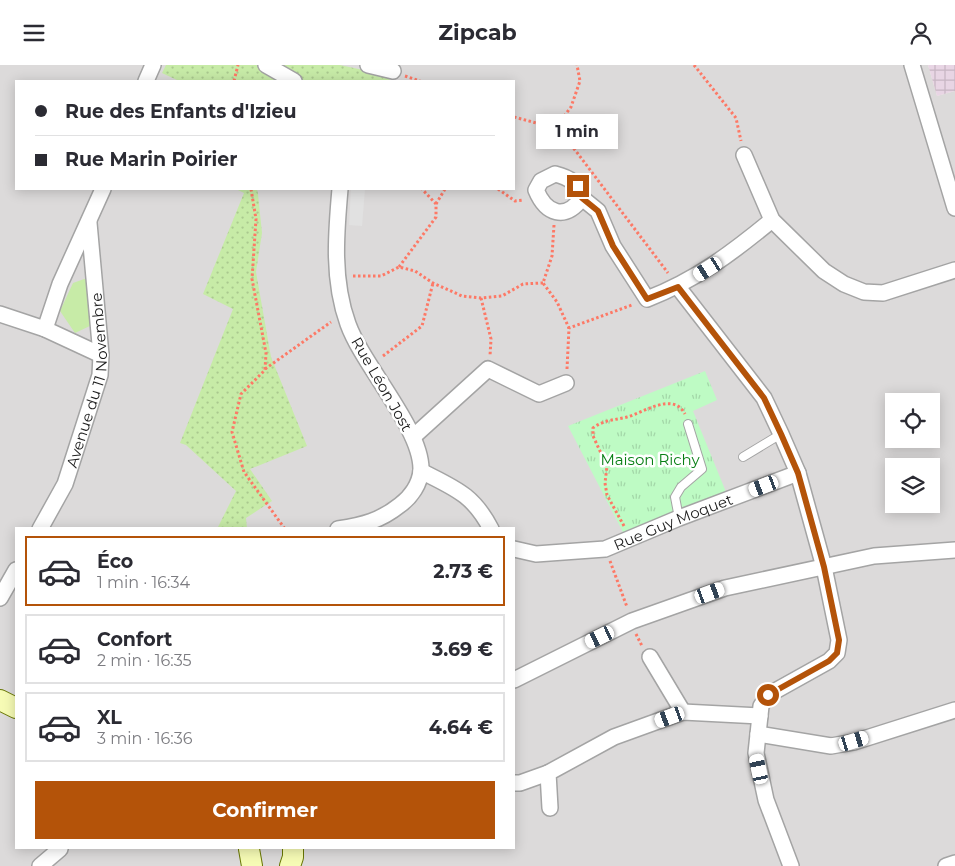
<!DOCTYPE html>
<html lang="fr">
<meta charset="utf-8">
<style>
:root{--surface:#fff;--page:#f2f2f3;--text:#2b2b33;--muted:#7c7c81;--line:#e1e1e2;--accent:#b45309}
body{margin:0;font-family:Montserrat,sans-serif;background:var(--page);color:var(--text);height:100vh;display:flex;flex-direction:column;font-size:19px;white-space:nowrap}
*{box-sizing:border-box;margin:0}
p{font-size:16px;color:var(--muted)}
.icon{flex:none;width:28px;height:28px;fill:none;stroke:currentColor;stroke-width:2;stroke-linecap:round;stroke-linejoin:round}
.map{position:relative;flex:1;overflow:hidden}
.sheet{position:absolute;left:15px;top:462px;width:500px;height:322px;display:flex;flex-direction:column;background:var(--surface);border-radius:0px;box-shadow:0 2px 12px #0003}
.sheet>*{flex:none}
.top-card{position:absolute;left:15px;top:15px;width:500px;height:110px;border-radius:0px;box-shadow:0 2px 12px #0003;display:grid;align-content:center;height:110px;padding:0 20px;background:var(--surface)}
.tools{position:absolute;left:885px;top:328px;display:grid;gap:10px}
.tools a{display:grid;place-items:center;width:55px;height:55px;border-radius:0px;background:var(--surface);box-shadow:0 2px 12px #0003;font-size:25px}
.end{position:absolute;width:22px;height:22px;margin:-11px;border:6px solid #b45309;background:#fff;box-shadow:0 0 0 2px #fff}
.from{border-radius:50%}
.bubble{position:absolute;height:35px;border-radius:0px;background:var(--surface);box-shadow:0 2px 12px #0003;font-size:16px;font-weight:700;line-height:35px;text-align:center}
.car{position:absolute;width:15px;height:30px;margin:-15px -8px;border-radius:6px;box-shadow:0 0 4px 1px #0007;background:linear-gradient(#fff 24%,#345 0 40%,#fff 0 76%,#345 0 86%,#fff 0)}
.top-card b{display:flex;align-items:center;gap:18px;height:48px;font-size:19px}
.top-card b+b{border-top:1px solid var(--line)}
.top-card i{width:12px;height:12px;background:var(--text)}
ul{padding:9px 0 0;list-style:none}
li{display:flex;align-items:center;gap:15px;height:70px;margin:0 10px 8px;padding:0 10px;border:2px solid var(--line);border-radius:0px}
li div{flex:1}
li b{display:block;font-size:19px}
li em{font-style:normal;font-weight:700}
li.active{border-color:var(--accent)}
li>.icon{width:45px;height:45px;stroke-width:1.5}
.action{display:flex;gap:10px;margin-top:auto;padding:10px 20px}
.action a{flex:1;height:58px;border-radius:0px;background:var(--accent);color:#fff;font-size:20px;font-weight:700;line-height:58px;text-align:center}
header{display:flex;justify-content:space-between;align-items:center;height:65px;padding:0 20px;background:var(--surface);font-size:22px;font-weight:700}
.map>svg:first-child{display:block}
.residential{fill:#dcdada;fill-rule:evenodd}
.industrial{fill:url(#industrial-grid)}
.grass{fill:url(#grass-dots)}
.park{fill:url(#park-tufts)}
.garden{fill:#c7eba7}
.parking{fill:#e1e1e1}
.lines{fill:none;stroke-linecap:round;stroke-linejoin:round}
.lane-casing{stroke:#a4a4a4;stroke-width:10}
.street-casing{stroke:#a4a4a4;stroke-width:18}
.secondary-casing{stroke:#687702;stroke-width:22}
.path{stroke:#fd7966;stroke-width:3;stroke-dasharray:2.5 2.5;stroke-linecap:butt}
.lane{stroke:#fff;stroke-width:8}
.street{stroke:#fff;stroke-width:15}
.secondary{stroke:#f6fbb5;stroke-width:20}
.route{stroke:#b45309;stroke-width:6}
.labels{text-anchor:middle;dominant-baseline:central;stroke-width:5;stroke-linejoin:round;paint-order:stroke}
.street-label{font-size:15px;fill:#1d1d1d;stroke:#fff}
.park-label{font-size:15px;fill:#087f15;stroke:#fff}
</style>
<header><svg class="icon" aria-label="menu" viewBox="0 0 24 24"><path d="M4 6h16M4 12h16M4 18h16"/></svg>Zipcab<svg class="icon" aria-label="person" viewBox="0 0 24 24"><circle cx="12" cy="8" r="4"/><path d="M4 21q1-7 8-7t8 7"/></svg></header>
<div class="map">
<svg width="955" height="801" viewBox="0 0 955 801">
<defs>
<pattern id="industrial-grid" width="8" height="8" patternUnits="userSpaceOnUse" patternTransform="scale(1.25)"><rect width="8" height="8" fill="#e8d5e4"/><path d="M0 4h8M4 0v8" fill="none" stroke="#c7b6c3"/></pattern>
<pattern id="grass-dots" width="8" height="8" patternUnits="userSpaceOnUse" patternTransform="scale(1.25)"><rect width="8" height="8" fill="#c7eba7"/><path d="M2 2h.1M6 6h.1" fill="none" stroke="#aac98f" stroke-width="1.8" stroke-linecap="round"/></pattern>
<pattern id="park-tufts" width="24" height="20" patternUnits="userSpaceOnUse" patternTransform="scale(1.25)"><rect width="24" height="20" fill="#befbc4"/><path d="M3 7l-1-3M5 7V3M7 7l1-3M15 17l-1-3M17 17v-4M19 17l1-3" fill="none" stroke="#a3d7a8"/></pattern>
</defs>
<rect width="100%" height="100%" fill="#efebe3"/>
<path class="residential" d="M 0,0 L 928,0 L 937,31 L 955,26 L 955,801 L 0,801 ZM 16,16 L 514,16 L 514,124 L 16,124 ZM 894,336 L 931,336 L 931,374 L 894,374 ZM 894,401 L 931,401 L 931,439 L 894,439 ZM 16,464 L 514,464 L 514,784 L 16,784 Z"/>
<path class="industrial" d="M 928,0 L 955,0 L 955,26 L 937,31 Z"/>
<g class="grass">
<path d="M 166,0 L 340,0 L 391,11 L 389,16 L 179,16 L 162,8 Z"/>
<path d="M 236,124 L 257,124 L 258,129 L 262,168 L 256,207 L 271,292 L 307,381 L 250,404 L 272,436 L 246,453 L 247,464 L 217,464 L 236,426 L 186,380 L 180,378 L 233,244 L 203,229 L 244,128 Z"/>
</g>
<path class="park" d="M 705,306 L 717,335 L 693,346 L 726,427 L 625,471 L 568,361 Z"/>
<path class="garden" d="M 87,213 L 92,260 L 75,268 L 60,246 L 73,218 Z"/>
<path class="parking" d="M 351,124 L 365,124 L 362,161 L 349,160 Z"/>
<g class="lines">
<defs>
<g id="lane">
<path d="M 743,392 L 781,369"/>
<path d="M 679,453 L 675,432 L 681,422 L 702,404 L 688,359"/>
</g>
<g id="street">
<path d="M 266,0 L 294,16"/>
<path d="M 368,0 L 393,6"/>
<path d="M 912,0 L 955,143"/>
<path d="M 146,16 L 153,0"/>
<path d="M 744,90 L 772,155 L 824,206 L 844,219 L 864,227 L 883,228 L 955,205"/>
<path d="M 582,133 C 577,118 571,113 555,109 L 541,116 L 536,125 C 546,149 565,156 582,133 L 598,146 L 613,181 L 647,234 C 696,215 732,188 772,155"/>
<path d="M 678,222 L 764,333 L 781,369 L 798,408 L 824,502 L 839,575 L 837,588 L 829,596 L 768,630 L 761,641 L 756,688 L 766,735 L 791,801"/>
<path d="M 0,249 L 45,264 L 101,290"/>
<path d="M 45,264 L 60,219 L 103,124"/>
<path d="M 413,372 L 488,304 L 539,329 L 566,318"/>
<path d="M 421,406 C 454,423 473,429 491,464"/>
<path id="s1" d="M 40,464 L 65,419 L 100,310 L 101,290 L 89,158"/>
<path d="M 338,464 C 363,460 380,456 400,440 C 411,432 420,419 421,405 C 422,364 363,301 348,259 C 332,215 336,169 340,124"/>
<path id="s2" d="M 514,484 L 536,489 L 605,484 L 679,453 L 798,408"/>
<path d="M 0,533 L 16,505"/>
<path d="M 650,592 L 683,647"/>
<path d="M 514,615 L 632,556 L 725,523 L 874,491 L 955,485"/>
<path d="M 758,669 L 831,681 L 854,677 L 955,645"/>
<path d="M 514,718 L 520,718 L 548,708"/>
<path d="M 550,743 L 548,708 L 614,672 L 683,647 L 760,651"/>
<path d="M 40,801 L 60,784"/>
<path d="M 946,801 L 955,798"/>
</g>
<g id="secondary">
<path d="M 0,635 L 16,643"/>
<path d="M 249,784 L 252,801"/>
<path d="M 290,801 L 293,792 L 293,784"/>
</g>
</defs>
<use href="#lane" class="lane-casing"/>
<use href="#street" class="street-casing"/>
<use href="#secondary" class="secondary-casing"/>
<g class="path">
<path d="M 694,0 L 736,53 L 741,76"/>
<path d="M 405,11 L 420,16"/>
<path d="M 234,16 L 238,0"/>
<path d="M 514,52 L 555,63 L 572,81 L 668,208"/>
<path d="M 555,63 L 571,42 L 580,16 L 577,0"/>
<path d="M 251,124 L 256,154 L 252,214 L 266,288 L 265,305 L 241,329 L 232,367 L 244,407 L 285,464"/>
<path d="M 498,124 L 515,136 L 524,135"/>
<path d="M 436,139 L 445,124"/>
<path d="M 554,160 L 552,191 L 543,218 L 557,237 L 569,263"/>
<path d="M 399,202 L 436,152 L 436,139 L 422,124"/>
<path d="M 353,211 L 381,211 L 399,202 L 415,206 L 433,218 L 462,231 L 481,233 L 502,231 L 523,219 L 543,218"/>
<path d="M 481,233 L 491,274 L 490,291"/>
<path d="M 383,291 L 422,261 L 433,218"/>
<path d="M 265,304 L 331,257"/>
<path d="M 567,304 L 569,263 L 632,240"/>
<path d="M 624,461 L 607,430 L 605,418 L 607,401 L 593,371 L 593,363 C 603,355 615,355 627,352 C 643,348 673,326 685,349"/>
<path d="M 610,496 L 627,542"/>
<path d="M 636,569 L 642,581"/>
</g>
<use href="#lane" class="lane"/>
<use href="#street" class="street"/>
<use href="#secondary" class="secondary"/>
</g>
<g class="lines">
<path class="route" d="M 578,121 L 582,133 L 598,146 L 613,181 L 647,234 L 678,222 L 764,333 L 781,369 L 798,408 L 824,502 L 839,575 L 837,588 L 829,596 L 768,630"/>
</g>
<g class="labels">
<g class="street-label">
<text stroke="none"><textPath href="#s1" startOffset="159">Avenue du 11 Novembre</textPath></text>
<text transform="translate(382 319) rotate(60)">Rue Léon Jost</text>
<text stroke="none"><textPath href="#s2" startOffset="165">Rue Guy Moquet</textPath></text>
</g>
<g class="park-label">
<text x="650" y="394">Maison Richy</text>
</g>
</g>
</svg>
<div class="tools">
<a><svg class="icon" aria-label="locate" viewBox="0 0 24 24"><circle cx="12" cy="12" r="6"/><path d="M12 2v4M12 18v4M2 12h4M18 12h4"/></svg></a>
<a><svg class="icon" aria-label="layers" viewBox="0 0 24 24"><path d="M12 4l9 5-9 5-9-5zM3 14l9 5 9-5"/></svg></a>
</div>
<i class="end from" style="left:768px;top:630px"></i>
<i class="end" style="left:578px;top:121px"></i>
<div class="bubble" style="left:536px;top:49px;width:82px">1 min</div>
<i class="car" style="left:708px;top:204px;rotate:238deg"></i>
<i class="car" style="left:764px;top:421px;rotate:249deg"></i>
<i class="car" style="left:710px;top:528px;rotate:70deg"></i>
<i class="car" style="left:600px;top:572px;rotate:244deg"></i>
<i class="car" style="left:670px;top:652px;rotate:250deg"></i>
<i class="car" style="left:854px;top:676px;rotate:73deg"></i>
<i class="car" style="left:759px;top:704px;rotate:348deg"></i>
<div class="top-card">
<b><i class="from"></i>Rue des Enfants d'Izieu</b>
<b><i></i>Rue Marin Poirier</b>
</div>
<section class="sheet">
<ul>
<li class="active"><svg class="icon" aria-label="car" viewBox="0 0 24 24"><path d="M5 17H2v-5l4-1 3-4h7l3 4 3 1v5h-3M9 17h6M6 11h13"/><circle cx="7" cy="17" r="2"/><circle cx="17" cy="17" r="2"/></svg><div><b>Éco</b><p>1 min · 16:34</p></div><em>2.73 €</em></li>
<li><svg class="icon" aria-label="car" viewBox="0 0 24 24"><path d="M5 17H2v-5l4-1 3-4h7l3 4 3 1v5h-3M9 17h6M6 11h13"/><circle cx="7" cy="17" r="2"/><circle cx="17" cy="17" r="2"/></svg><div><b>Confort</b><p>2 min · 16:35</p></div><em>3.69 €</em></li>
<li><svg class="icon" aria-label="car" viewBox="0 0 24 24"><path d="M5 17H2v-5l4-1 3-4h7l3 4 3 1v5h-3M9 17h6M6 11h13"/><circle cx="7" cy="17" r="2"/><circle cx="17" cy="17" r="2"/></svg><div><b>XL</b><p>3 min · 16:36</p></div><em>4.64 €</em></li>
</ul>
<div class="action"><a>Confirmer</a></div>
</section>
</div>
